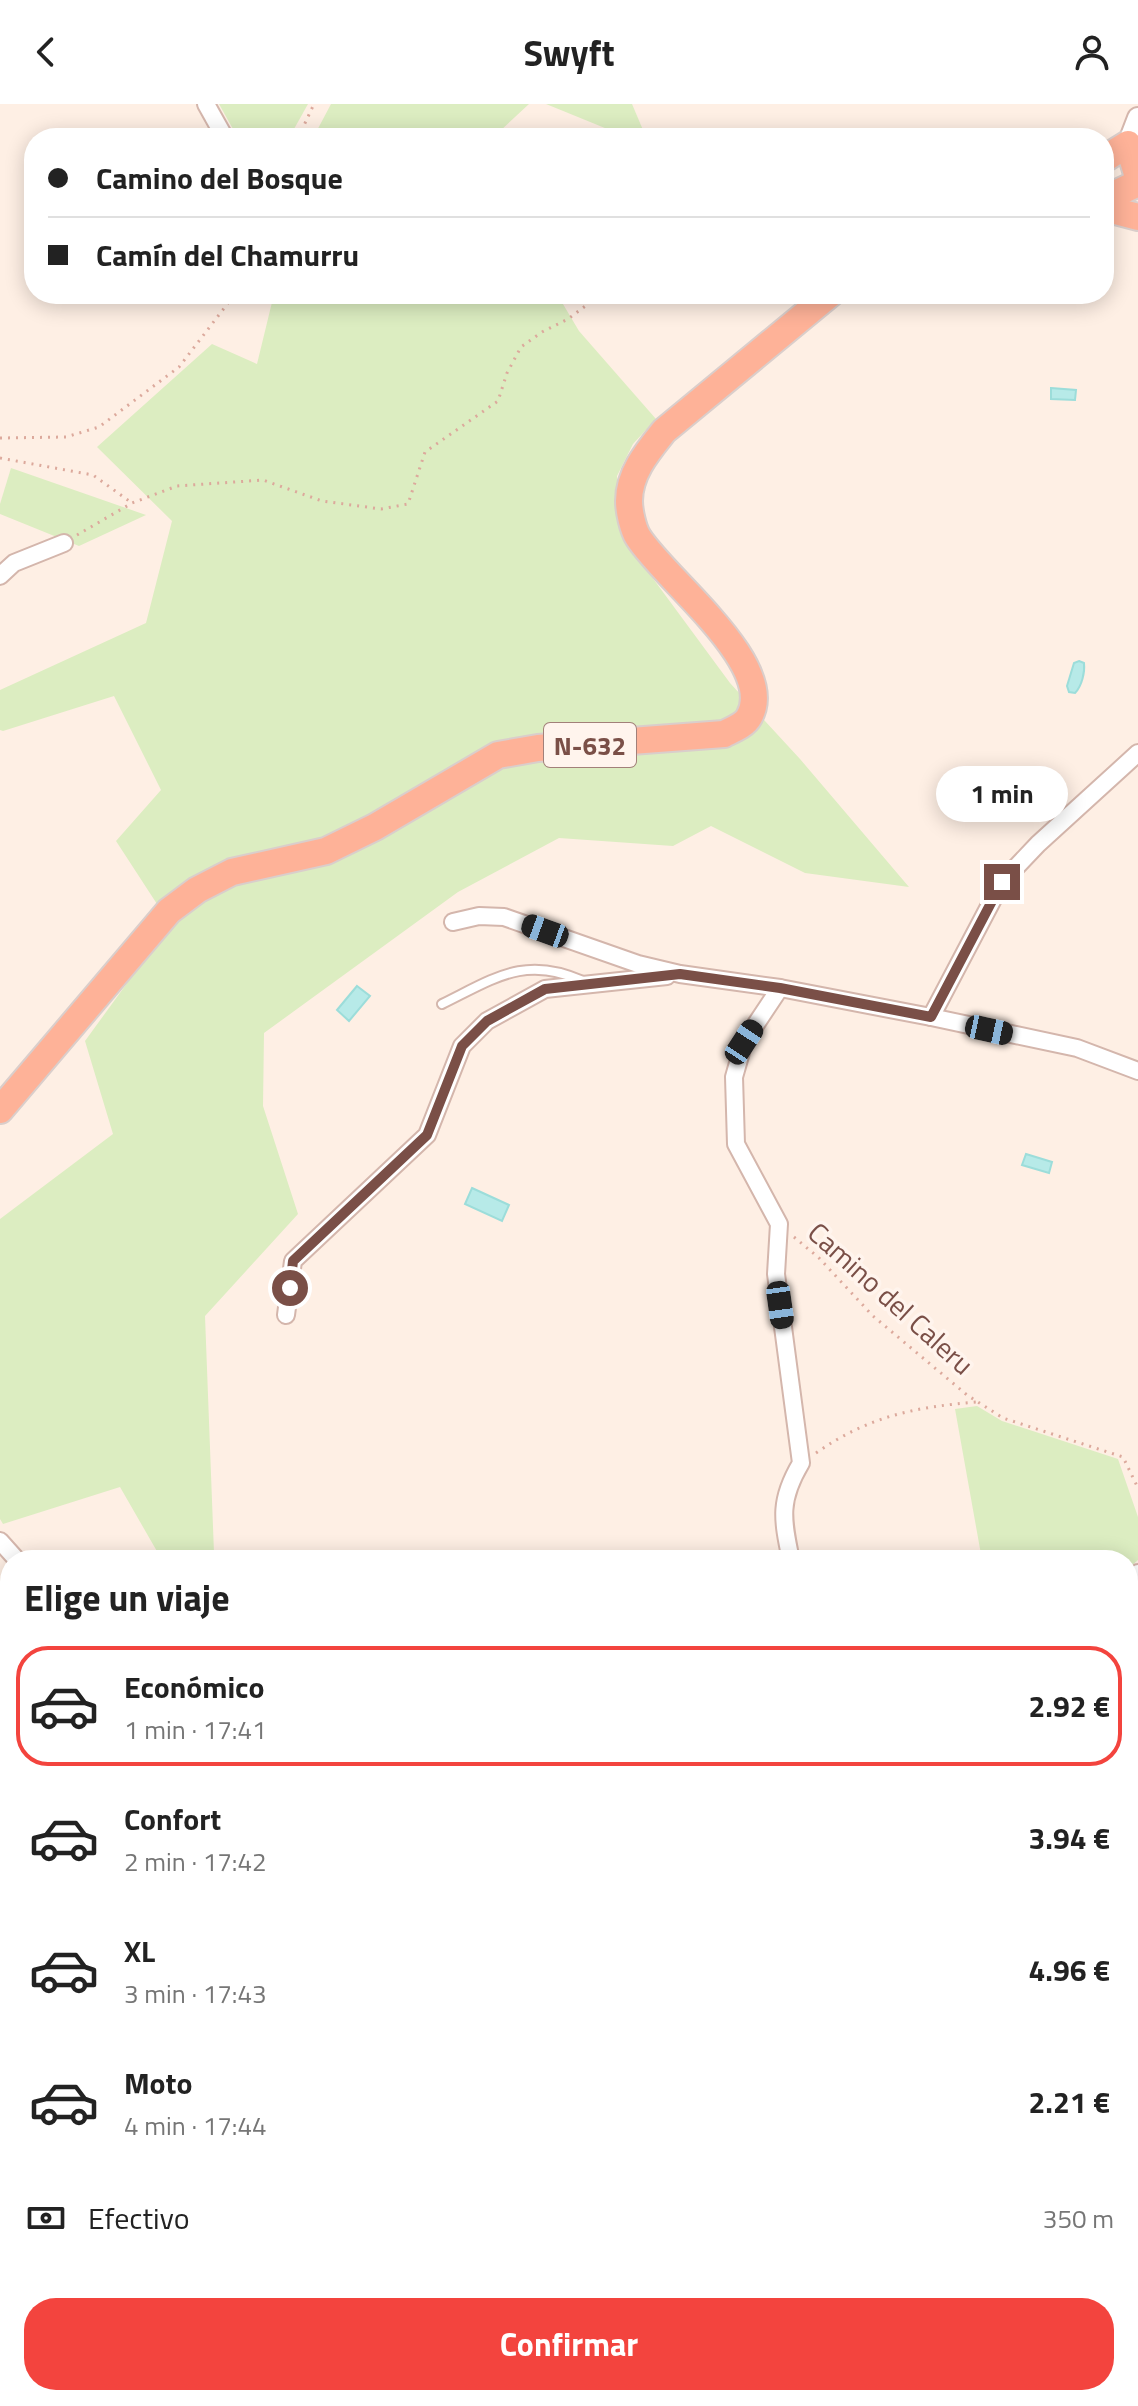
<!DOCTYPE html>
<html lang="es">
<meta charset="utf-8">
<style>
:root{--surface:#fff;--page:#f2f2f2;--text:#222;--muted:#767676;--line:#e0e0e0;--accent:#f3443e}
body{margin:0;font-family:"Titillium Web",sans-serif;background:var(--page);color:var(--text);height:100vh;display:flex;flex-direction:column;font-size:30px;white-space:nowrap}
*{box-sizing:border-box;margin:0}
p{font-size:26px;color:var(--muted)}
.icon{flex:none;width:44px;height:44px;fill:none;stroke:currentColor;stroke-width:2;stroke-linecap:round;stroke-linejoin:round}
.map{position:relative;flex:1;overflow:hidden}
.sheet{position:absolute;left:0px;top:1446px;width:1138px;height:856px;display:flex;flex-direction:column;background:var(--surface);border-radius:32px 32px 0 0;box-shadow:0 4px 20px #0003}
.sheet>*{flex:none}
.top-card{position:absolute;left:24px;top:24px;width:1090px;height:176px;border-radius:32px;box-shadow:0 4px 20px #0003;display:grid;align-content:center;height:176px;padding:0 24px;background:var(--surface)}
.end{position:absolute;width:36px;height:36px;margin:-18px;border:10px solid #7a4f47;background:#fff;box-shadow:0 0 0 4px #fff}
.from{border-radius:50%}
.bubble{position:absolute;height:56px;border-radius:28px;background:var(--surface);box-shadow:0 4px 20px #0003;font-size:26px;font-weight:700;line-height:56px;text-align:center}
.car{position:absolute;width:24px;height:48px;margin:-24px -12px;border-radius:10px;box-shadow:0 0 6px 2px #0007;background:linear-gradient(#222 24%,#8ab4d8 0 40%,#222 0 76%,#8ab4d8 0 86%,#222 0)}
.top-card b{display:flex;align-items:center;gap:28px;height:76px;font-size:30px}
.top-card b+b{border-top:2px solid var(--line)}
.top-card i{width:20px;height:20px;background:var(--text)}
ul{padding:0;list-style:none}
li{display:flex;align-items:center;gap:24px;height:120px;margin:0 16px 12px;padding:0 8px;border:4px solid transparent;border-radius:32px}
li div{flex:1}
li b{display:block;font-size:30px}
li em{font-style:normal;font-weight:700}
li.selected{border-color:var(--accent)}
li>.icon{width:72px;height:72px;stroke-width:1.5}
h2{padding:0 24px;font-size:36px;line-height:96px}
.pay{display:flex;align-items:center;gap:20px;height:88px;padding:0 24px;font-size:30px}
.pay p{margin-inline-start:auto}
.primary-button{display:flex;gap:16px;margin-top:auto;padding:16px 24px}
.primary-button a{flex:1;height:92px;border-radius:32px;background:var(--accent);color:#fff;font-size:32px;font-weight:700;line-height:92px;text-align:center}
header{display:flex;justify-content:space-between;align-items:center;height:104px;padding:0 24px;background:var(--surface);font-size:36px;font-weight:700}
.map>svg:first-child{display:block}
.green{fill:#dcedc1}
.water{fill:#b7eae8;stroke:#9cddda;stroke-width:2}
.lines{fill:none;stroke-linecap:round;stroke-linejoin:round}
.service-casing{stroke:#d4b6ac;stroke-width:12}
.minor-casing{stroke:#d4b6ac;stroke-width:20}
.tertiary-casing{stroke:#d4b6ac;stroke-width:24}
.trunk-casing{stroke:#dacecb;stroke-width:30}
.path{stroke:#dca99c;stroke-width:3;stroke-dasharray:2 6;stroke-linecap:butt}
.service{stroke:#fff;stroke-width:8}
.minor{stroke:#fff;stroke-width:16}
.tertiary{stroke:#fff;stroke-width:20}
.trunk{stroke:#feb298;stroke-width:26}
.route{stroke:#7a4f47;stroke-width:10}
.labels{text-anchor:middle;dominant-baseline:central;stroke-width:7;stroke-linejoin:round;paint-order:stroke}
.shield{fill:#fff4ed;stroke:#a28079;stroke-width:2}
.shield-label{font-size:26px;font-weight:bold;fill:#7a4f47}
.street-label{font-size:28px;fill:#7a4f47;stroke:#fff4ed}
</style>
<header><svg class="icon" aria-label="back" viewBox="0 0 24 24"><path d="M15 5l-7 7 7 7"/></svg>Swyft<svg class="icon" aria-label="person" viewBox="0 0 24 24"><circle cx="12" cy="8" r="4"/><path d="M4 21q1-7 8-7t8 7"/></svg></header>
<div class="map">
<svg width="1138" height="2302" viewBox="0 0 1138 2302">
<rect width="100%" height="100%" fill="#feefe4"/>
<g class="green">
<path d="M 219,0 L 308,0 L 289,34 L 238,34 Z"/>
<path d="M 331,0 L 529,0 L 499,28 L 496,34 L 313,34 Z"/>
<path d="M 546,0 L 632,0 L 643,26 L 622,31 Z"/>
<path d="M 274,190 L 557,190 L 579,227 L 656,315 L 633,340 L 617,372 L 617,413 L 632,446 L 730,579 L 800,655 L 909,783 L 805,769 L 711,722 L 673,742 L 559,734 L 458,788 L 264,929 L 263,1002 L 298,1110 L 205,1212 L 214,1449 L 219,1456 L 162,1456 L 120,1383 L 3,1420 L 0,1415 L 0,1115 L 113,1030 L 85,937 L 170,820 L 116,737 L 161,686 L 114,592 L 3,627 L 0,626 L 0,586 L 146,519 L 172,417 L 97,343 L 212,240 L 257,260 Z"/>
<path d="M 11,364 L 146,411 L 79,442 L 0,410 L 0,400 Z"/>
<path d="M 977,1302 L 1002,1317 L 1118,1355 L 1138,1413 L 1138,1456 L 1128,1465 L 1128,1456 L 982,1456 L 955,1305 Z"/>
<path d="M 10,1901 L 10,1949 L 0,1953 L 0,1906 Z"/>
<path d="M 0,2060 L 10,2062 L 10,2292 L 126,2292 L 124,2302 L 0,2302 Z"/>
<path d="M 374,2292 L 572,2292 L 580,2302 L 373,2302 Z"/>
</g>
<g class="water">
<path d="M 1051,284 L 1076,286 L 1075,296 L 1051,295 Z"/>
<path d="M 1079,557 L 1084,559 C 1085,568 1082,582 1075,589 L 1069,588 L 1067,582 L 1074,559 Z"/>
<path d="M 357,882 L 370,892 L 349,917 L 337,906 Z"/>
<path d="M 1026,1050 L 1052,1058 L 1049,1069 L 1022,1061 Z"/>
<path d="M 472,1084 L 509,1101 L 502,1117 L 465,1100 Z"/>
<path d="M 0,1588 L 10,1596 L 10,1615 L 3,1617 L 0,1616 Z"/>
</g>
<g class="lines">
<defs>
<g id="service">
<path d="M 442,900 C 495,874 525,851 583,877"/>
<path d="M 0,1896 L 10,1892"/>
<path d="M 131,2302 L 133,2292"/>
</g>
<g id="minor">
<path d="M 206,0 L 225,34"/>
<path d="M 0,472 L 14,459 L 64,439"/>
<path d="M 453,818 L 479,812 L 504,813 L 638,860 L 680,870 L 780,884 L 931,913 L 1077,944 L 1138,967"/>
<path d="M 780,884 L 744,938 L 734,973 L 736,1040 L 779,1120 L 776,1170 L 801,1359 C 779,1396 782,1414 791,1456"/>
<path d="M 931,913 L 1002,778 L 1038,740 L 1138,649"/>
<path d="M 286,1211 L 293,1157 L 427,1031 L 462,942 L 487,917 L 545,885 L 667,872"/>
<path d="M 0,1437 L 17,1456"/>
<path d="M 1128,1477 L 1138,1469"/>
</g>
<path id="tertiary" d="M 1128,40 L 1138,14"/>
<g id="trunk">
<path d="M 1104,55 L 1128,40 L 1138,73"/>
<path d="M 1104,91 L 1113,91 L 1138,79"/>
<path d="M 1104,104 L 1138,113"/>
<path d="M 0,1006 L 169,807 L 197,786 L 232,768 L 326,747 L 375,723 L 498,651 L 538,644 L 724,630 C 732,626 745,621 749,613 C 779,561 664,475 638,433 C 633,425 629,407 629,397 C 629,369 648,347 664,327 L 830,190"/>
</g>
</defs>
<use href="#service" class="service-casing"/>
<use href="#minor" class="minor-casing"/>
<use href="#tertiary" class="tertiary-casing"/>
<use href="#trunk" class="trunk-casing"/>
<g class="path">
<path d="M 298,34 L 314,0"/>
<path d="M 0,334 L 66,333 L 99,323 L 179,263 L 235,190"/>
<path d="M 0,354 L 93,371 L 132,399"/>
<path d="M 77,431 L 132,399 L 177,382 L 263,376 L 322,397 L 381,405 L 408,400 L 425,348 L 498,297 L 507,269 L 521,243 L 542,228 L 568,215 L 592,197 L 620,190"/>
<path d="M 794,1133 L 819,1154 L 873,1212 L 967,1291 L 1003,1314 L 1123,1353 L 1138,1384"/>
<path d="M 816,1349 C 869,1312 915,1303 977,1298"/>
</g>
<use href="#service" class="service"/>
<use href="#minor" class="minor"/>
<use href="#tertiary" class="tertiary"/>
<use href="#trunk" class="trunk"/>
</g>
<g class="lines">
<path class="route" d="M 290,1184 L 293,1157 L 427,1031 L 462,942 L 487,917 L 545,885 L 680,870 L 780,884 L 931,913 L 1002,778"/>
</g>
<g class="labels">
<rect class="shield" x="544" y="619" width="92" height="44" rx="6"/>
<g class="shield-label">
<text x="590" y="641">N-632</text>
</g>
<g class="street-label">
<text transform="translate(891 1194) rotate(42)">Camino del Caleru</text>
</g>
</g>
</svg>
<i class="end from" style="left:290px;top:1184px"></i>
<i class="end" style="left:1002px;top:778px"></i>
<div class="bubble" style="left:936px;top:662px;width:132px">1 min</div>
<i class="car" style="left:545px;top:827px;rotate:290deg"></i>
<i class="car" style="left:989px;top:926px;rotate:102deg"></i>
<i class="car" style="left:744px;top:938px;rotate:33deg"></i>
<i class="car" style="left:780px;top:1201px;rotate:172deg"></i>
<div class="top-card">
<b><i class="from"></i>Camino del Bosque</b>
<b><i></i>Camín del Chamurru</b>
</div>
<section class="sheet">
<h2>Elige un viaje</h2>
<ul>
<li class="selected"><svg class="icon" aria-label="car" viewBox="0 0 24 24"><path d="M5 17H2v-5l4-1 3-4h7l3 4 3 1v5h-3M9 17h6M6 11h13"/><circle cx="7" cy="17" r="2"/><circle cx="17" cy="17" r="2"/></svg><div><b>Económico</b><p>1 min · 17:41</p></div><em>2.92 €</em></li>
<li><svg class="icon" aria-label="car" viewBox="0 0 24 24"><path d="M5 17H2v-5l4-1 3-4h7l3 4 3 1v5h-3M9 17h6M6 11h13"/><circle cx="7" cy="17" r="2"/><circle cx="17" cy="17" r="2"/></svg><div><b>Confort</b><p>2 min · 17:42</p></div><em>3.94 €</em></li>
<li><svg class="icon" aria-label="car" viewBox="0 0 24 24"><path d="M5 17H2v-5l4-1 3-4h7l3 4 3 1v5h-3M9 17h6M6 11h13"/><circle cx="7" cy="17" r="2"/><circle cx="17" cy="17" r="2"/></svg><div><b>XL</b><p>3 min · 17:43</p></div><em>4.96 €</em></li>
<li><svg class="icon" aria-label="car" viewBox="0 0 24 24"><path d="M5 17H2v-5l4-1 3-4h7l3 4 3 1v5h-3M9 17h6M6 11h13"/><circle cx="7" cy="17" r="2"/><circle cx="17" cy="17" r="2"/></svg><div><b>Moto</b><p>4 min · 17:44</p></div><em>2.21 €</em></li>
</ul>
<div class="pay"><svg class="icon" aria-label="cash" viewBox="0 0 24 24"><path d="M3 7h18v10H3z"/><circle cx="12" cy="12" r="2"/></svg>Efectivo<p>350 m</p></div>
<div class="primary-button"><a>Confirmar</a></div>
</section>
</div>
